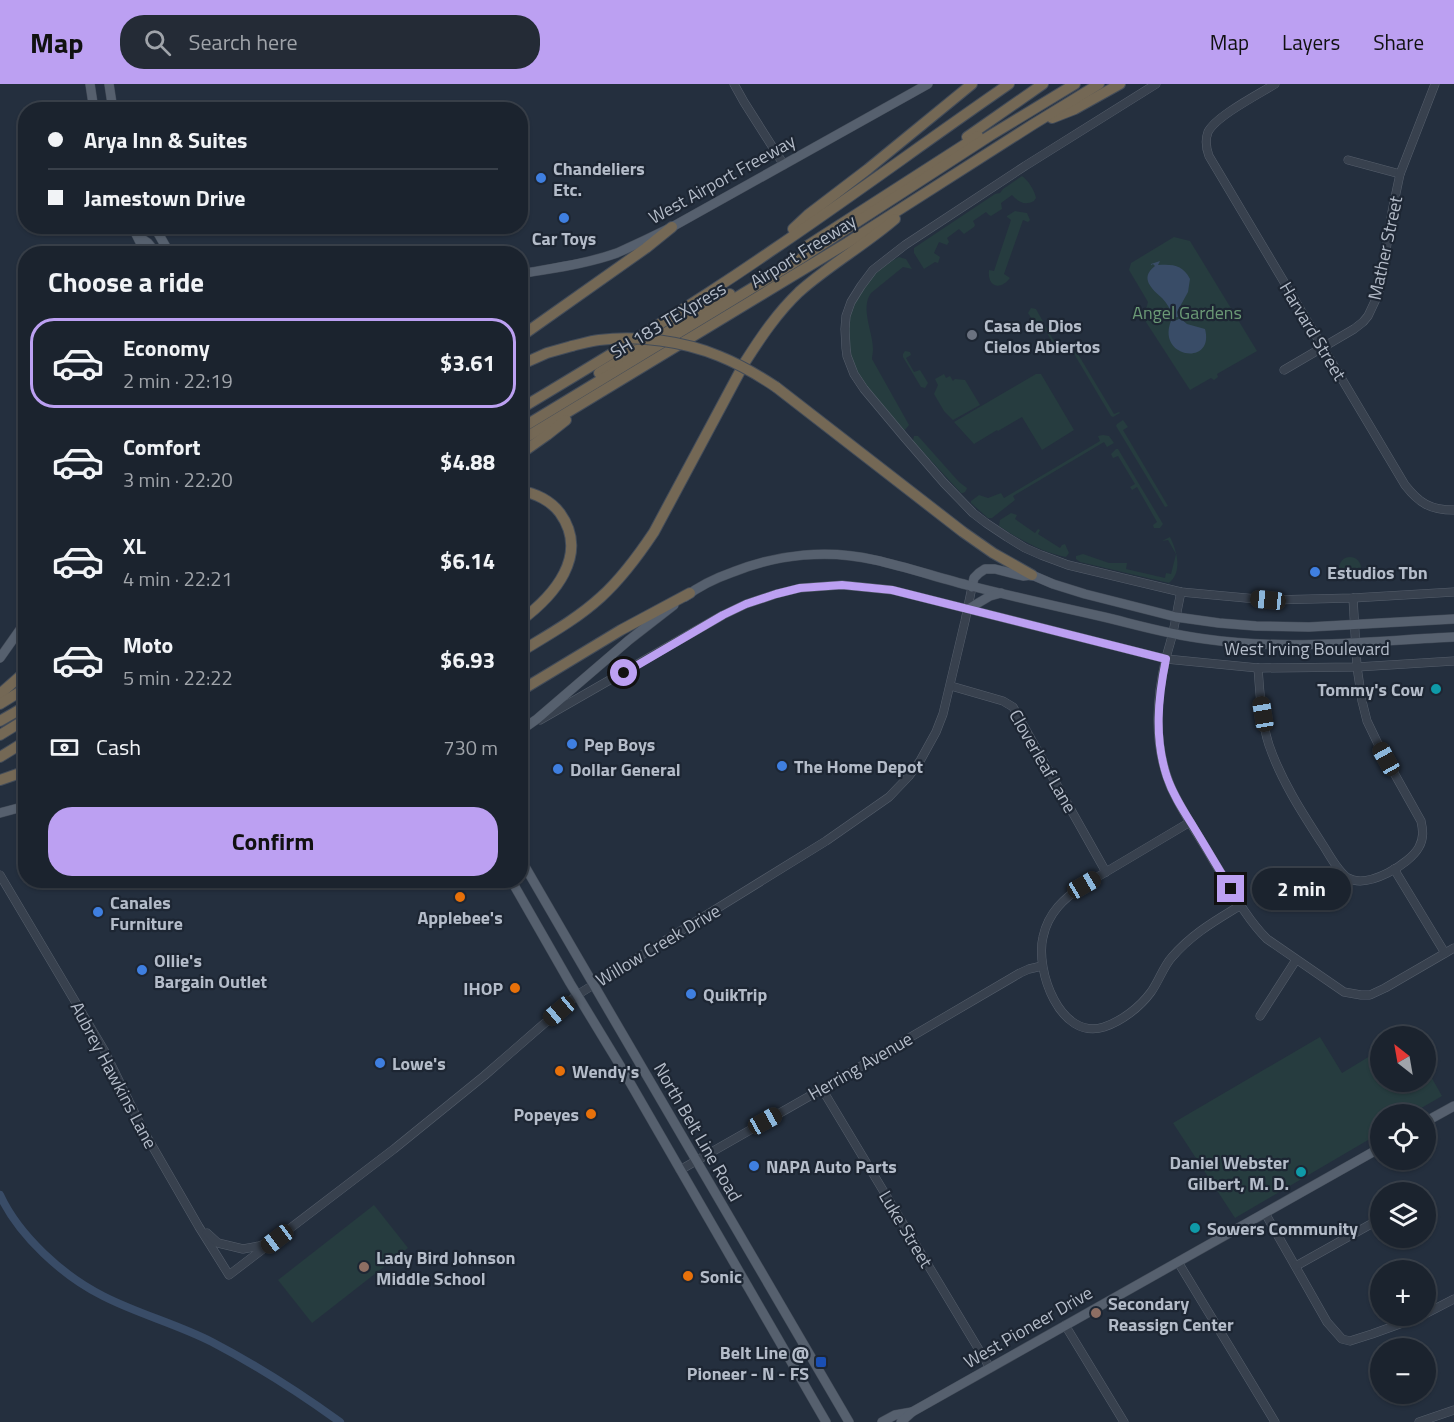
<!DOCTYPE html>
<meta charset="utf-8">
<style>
:root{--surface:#1b232e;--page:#242b36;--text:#f1f3f6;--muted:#a0a4aa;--line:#39404a;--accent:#bca0f2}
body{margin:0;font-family:"Titillium Web",sans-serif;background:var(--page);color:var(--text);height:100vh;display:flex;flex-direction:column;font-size:22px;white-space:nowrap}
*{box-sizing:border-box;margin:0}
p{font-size:20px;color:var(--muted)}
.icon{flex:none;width:33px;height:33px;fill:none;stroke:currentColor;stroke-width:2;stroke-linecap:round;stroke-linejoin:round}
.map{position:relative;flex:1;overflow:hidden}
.details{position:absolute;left:18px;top:162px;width:510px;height:642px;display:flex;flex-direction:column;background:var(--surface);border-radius:24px;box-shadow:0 2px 4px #0004,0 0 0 2px var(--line)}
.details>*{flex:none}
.top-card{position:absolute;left:18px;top:18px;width:510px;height:132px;border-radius:24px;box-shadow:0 2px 4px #0004,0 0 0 2px var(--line);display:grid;align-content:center;height:132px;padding:0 30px;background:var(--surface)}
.needle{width:39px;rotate:329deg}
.fabs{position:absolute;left:1370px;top:942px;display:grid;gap:12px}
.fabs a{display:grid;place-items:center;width:66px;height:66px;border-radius:50%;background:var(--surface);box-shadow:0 2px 4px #0004,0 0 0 2px var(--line);font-size:30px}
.end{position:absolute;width:27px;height:27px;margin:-14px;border:8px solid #bca0f2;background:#111;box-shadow:0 0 0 3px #111}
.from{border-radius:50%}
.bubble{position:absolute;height:42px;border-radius:21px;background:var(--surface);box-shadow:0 2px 4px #0004,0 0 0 2px var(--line);font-size:20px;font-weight:700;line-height:42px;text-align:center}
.car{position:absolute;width:18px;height:36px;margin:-18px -9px;border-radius:8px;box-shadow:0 0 4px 2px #0007;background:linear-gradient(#222 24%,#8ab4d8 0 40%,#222 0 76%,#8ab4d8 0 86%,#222 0)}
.top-card b{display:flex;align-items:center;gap:21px;height:57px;font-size:22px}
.top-card b+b{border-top:2px solid var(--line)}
.top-card i{width:15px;height:15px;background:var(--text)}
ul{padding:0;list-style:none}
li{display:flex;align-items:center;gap:18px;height:90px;margin:0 12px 9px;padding:0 18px;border:3px solid transparent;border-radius:24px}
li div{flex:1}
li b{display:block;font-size:22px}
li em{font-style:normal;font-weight:700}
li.current{border-color:var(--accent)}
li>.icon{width:54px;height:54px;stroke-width:1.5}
h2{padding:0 30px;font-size:27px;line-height:72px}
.pay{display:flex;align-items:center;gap:15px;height:66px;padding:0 30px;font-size:22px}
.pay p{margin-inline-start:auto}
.action{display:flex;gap:12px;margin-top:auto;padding:12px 30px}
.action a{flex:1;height:69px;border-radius:24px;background:var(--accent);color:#111;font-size:24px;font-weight:700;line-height:69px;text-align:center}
header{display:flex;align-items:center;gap:36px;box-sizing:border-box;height:84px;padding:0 30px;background:var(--accent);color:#111}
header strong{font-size:28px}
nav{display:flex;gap:33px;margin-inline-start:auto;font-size:21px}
.search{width:420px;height:54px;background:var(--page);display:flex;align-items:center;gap:15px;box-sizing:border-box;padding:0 21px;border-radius:24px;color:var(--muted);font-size:22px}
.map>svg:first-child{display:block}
.green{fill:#263c3f}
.water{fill:#394c67}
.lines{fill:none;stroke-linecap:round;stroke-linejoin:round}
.canal{stroke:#394c67;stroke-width:8}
.minor-casing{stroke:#565f6c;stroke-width:9}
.major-casing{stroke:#414a57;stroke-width:10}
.highway-casing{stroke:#434c59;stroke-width:12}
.minor{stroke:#38414e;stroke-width:8}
.major{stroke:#56606e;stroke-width:9}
.highway{stroke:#746855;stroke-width:10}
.highway-bridge-casing{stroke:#434c59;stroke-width:12;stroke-linecap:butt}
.highway-bridge{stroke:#746855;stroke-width:10}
.route{stroke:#bca0f2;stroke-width:8}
.shop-dot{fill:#3f7fe0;stroke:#1d2633;stroke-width:2}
.worship-dot{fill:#6b7280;stroke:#1d2633;stroke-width:2}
.culture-dot{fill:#0f9aa8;stroke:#1d2633;stroke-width:2}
.food-dot{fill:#e8710a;stroke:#1d2633;stroke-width:2}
.education-dot{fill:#8d6e63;stroke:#1d2633;stroke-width:2}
.transit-dot{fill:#1a4fb4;stroke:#1d2633;stroke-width:2}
.labels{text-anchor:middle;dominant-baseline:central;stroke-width:4.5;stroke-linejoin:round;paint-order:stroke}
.poi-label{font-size:18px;font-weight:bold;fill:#b4bcc9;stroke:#1d2633;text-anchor:start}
.street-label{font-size:18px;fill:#b4bcc9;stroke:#1d2633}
.park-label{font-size:18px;fill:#6b9a76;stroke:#1d2633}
</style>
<header>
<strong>Map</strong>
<div class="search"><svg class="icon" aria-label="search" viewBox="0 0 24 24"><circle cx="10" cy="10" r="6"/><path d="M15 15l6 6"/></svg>Search here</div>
<nav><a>Map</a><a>Layers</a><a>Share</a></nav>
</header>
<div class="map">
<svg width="1454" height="1338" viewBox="0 0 1454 1338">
<rect width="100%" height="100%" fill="#242f3e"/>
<g class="green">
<path d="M 1022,92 C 1028,96 1035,107 1036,114 L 1034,117 C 1025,122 1018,118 1012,111 L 1001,119 L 1002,125 L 991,132 L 989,131 L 986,128 L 973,137 L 975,141 L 974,143 L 964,150 L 959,145 L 947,154 L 949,158 L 947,161 L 939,158 L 934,169 L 940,173 L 938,179 L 935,178 L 924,185 L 914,169 L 914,164 L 995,110 L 1000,109 L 1003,105 Z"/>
<path d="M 1015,127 L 1027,129 L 1030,136 L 1028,138 L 1023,136 L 1004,190 L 1010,194 C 1000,207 987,203 989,186 L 994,187 L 1011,136 L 1007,133 L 1007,132 Z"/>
<path d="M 1174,153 L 1190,157 L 1257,267 L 1217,290 L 1218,293 L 1214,296 L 1211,294 L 1190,306 L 1146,238 L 1144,233 L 1148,218 L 1129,186 L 1131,179 Z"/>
<path d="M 899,173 L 906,175 L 912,185 L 903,183 L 871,209 C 860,224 873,248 873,265 C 873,269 872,272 872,275 L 909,341 L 905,346 L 901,344 C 886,328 868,311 857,291 C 834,245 855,196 899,173 Z"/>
<path d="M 1031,224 L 1036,225 L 1055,259 L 1056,261 L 1050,264 L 1049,262 L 1053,259 L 1041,239 L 1035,240 L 1028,229 Z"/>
<path d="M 1076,258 L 1078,258 L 1073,262 L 1114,330 L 1119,328 L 1120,329 L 1113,333 L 1111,332 L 1070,263 Z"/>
<path d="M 905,267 L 910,268 L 911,271 L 906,274 L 914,288 L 920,286 L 928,299 L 925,304 L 921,303 L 903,273 L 903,270 Z"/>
<path d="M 944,290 L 946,294 L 950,292 L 953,297 L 955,295 L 965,296 L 980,321 L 953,336 L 944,327 L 934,310 L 938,301 L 935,295 Z"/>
<path d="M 1036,290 L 1041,290 L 1074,346 L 1042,366 L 1022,333 L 998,347 L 997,346 L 974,360 L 954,338 Z"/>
<path d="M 1123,336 L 1128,343 L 1123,346 L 1168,422 L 1165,423 L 1116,342 L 1117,340 Z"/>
<path d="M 1103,351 L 1109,352 L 1114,359 L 1107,363 L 1104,358 L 1013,412 L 1015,416 L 992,434 L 988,434 L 971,419 L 971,417 L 979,411 L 988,414 L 1001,409 L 1004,414 L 1100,357 L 1098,352 Z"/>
<path d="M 914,352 L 918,352 L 959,398 L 967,404 C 966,407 965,409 961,409 L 913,357 Z"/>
<path d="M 1116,365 L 1118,365 L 1163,440 L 1160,444 L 1154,444 L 1153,441 L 1157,438 L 1137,403 L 1132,406 L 1130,403 L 1135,400 L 1118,372 L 1113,374 L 1111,370 Z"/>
<path d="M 1011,429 L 1017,431 L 1015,435 L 1035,449 L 1038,445 L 1040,446 L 1038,450 L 1060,464 L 1062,461 L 1065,460 L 1069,469 L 1066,473 C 1045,470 1017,454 999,442 L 1000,436 Z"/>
<path d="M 1170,453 C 1177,467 1183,488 1169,499 L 1080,478 L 1076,475 L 1076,472 L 1083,470 L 1109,479 L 1127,479 L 1126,485 L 1165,494 L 1166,489 L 1171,490 L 1176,470 L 1168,456 L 1162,457 Z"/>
<circle cx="1350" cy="484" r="11"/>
<path d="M 1320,953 L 1342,989 L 1380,966 L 1380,998 L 1425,998 L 1425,982 L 1442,1012 L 1411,1030 L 1380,1030 L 1380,1049 L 1235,1134 L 1173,1039 Z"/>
<path d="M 374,1121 L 408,1164 L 312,1239 L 278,1196 Z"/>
</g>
<g class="water">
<path d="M 1160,177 L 1158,181 C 1173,180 1183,181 1190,195 L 1188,208 L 1177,228 L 1178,233 L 1172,234 L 1173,231 C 1170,225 1167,219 1162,214 C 1152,205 1139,194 1155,182 L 1153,180 L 1151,181 L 1151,180 Z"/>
<path d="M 1180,234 L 1187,240 L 1205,245 C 1215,283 1156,274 1171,237 L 1177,236 Z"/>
</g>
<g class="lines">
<path class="canal" d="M 0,1111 C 19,1152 63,1192 103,1212 C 138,1230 177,1240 212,1258 C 256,1281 300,1309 340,1338"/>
<defs>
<g id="minor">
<path d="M 734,0 L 744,18 L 784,81"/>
<path d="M 1156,0 L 1025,82 L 905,161 L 873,186 L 861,202 L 851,218 L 846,232 L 845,245 L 846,264 L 847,272 L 854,290 L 864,305 L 905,354 L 944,399 L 973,429 L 986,439 L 1007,453 L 1025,464 L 1041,471 L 1068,481 L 1181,508 L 1268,516 L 1353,514 L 1454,508"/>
<path d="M 1275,0 C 1259,10 1216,32 1208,48 C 1205,56 1206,64 1209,72 L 1405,401 C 1419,419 1430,426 1454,426"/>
<path d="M 1348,76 L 1400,90"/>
<path d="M 1284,286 L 1354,245 L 1363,238 L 1368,232 L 1376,215 L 1380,204 L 1392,128 L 1400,90 L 1435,0"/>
<path d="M 1181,508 C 1178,521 1176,535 1173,548 C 1171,557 1168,566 1166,574 C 1156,615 1154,661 1170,701 C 1181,727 1199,751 1213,776 C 1230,803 1245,833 1267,855 L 1344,908 L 1361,911 L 1370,911 L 1385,904 L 1454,864"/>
<path d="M 1258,584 C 1260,609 1261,636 1269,661 C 1281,696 1301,727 1321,758 C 1328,768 1337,787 1348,794 C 1368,805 1410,780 1419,763 C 1424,754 1423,746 1421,737 L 1380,664 L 1367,637 L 1362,617 L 1357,583 L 1353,514"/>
<path d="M 951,602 L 1003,617 L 1013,623 L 1106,788"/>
<path d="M 540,636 L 723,531 L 746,520 L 776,510 L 800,504 L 842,501 L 892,506 L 1166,575 L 1258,584 L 1357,583 L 1454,577"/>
<path d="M 1190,738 L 1084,801 C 1064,814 1048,829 1043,853 C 1035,886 1060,957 1104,943 C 1122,937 1140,923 1151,908 C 1159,897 1163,883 1172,873 C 1193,849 1215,837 1241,821"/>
<path d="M 1394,785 L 1445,869"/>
<path d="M 0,791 L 104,966 L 143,1046 L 199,1143 L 229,1191 L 394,1065 L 484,992 L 577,911 L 826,757 L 889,713 L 909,692 L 920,677 L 936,648 L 943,630 L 965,537 L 972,503"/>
<path d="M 1260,932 L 1296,876"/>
<path d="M 822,1005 L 990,1284"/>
<path d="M 680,1086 L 822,1005 L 1020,889 L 1029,885 L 1042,882"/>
<path d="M 1265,1129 L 1327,1238 L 1342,1255 L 1350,1257 L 1372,1250 L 1422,1232"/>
<path d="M 207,1149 L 218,1159 L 243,1165 L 259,1162 L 267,1159"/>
<path d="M 1178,1178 L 1275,1338"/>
<path d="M 1296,1182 L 1380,1135"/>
<path d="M 1425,1230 L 1454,1215"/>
<path d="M 1065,1241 L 1124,1338"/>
<path d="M 1419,1338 L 1454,1326"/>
</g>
<g id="major">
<path d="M 90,0 L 94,26"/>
<path d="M 109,0 L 113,26"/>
<path d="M 132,142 L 146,170"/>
<path d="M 154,142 L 170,170"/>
<path d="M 139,153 L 148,159 L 157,170"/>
<path d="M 520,190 C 553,184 586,180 617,169 C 635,161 654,152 672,143 L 928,0"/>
<path d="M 972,503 L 974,494 L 979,489 L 985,485 L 995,485 L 1023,492 L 1032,491 L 1053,500 L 1085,510 L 1176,533 L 1219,539 L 1256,542 L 1309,543 L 1454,535"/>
<path d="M 685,513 C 699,502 716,494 733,488 C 778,470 828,465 875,476 C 907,483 939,494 971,502 C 1015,513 1059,523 1104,533 C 1137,541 1171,551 1205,555 C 1288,567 1371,557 1454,553"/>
<path d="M 968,525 L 990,512 L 1001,509"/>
<path d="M 0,574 L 26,537"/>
<path d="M 520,647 L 537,635 L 629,556 L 674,521"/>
<path d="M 0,729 L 26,722"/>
<path d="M 520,774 L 574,867 L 849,1338"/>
<path d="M 511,796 L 570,899 L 621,983 L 826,1338"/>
<path d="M 1425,1038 L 1454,1022"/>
<path d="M 882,1338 L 895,1331 L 912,1328"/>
<path d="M 901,1338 L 912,1328 L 1380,1064"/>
</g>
<g id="highway">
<path d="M 1052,34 L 1075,25 L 1120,0"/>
<path d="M 967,53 L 1043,0"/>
<path d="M 793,145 L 809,130 L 868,85 L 972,0"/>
<path d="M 807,162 L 978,52"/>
<path d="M 520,253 L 646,164 L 672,143"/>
<path d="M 520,281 L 547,269 L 572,262"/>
<path d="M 599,289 L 730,210"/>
<path d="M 776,303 L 963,448 L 993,469 L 1032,491"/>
<path d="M 520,325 C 605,274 690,223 771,167 C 851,113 929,55 1009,0"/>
<path d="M 520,345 L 800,175 L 991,51 L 1075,0"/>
<path d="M 520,357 L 847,159 L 1032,41 L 1099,0"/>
<path d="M 520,370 L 547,351 L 566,336"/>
<path d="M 520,407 C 536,409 551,417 560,429 C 590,471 554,512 520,537"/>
<path d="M 520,568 C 548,551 577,535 601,513 C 622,494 638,472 654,448 L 745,278 C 761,253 777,229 799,208 C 829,181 865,161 895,135"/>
<path d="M 520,607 L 621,546 L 690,509"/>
<path d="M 0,610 L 26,587"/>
<path d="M 0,620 L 26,604"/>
<path d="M 0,637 L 26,622"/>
<path d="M 0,651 L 26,635"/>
<path d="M 0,673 L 26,657"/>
<path d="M 0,696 L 26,687"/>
</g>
</defs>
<use href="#minor" class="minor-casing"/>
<use href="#major" class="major-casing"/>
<use href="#highway" class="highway-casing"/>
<use href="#minor" class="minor"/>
<use href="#major" class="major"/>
<use href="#highway" class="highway"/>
<defs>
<path id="highway-bridge" d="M 572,262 C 581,260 590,257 599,256 C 638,251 683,257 719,272 C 739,280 758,291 776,303"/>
</defs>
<use href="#highway-bridge" class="highway-bridge-casing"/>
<use href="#highway-bridge" class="highway-bridge"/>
</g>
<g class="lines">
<path class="route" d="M 624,589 L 723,531 L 746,520 L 776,510 L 800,504 L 842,501 L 892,506 L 1166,575 C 1158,614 1154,654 1167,693 C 1173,711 1183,726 1193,742 C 1206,763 1218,784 1231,805"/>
</g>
<g class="shop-dot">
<circle cx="541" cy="94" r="6"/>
<circle cx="564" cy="134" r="6"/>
<circle cx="1315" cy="488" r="6"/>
<circle cx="572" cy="660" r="6"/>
<circle cx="782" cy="682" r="6"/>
<circle cx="558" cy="685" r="6"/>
<circle cx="98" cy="828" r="6"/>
<circle cx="142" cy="886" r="6"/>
<circle cx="691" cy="910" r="6"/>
<circle cx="380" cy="979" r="6"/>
<circle cx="754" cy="1082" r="6"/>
</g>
<circle class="worship-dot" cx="972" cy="251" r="6"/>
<g class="culture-dot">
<circle cx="1436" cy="605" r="6"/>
<circle cx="1301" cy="1088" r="6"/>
<circle cx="1195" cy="1144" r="6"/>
</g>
<g class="food-dot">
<circle cx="460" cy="813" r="6"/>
<circle cx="515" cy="904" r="6"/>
<circle cx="560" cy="987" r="6"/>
<circle cx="591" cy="1030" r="6"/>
<circle cx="688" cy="1192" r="6"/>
</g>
<g class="education-dot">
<circle cx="364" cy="1183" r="6"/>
<circle cx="1096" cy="1229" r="6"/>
</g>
<rect class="transit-dot" x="815" y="1272" width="12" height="12" rx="3"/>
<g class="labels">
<g class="poi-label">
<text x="553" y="84">Chandeliers<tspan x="553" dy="21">Etc.</tspan></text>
<text x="564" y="154" text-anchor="middle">Car Toys</text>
<text x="984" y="241">Casa de Dios<tspan x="984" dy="21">Cielos Abiertos</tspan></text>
<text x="1327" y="488">Estudios Tbn</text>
<text x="1424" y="605" text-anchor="end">Tommy's Cow</text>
<text x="584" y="660">Pep Boys</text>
<text x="794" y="682">The Home Depot</text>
<text x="570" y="685">Dollar General</text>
<text x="110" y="818">Canales<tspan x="110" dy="21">Furniture</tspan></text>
<text x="460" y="833" text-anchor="middle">Applebee's</text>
<text x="154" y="876">Ollie's<tspan x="154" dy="21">Bargain Outlet</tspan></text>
<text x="503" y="904" text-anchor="end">IHOP</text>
<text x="703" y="910">QuikTrip</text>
<text x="392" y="979">Lowe's</text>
<text x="572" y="987">Wendy's</text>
<text x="579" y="1030" text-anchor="end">Popeyes</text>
<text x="1289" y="1078" text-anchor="end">Daniel Webster<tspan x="1289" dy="21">Gilbert, M. D.</tspan></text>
<text x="766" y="1082">NAPA Auto Parts</text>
<text x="1207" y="1144">Sowers Community</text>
<text x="376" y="1173">Lady Bird Johnson<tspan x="376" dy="21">Middle School</tspan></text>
<text x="700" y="1192">Sonic</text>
<text x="1108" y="1219">Secondary<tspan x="1108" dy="21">Reassign Center</tspan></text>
<text x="809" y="1268" text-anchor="end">Belt Line @<tspan x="809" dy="21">Pioneer - N - FS</tspan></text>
</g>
<g class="street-label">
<text transform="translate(722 95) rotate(-29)">West Airport Freeway</text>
<text transform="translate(1385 164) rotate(-78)">Mather Street</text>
<text transform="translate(803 167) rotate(-32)">Airport Freeway</text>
<text transform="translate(668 236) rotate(-31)">SH 183 TEXpress</text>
<text transform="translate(1313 247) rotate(59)">Harvard Street</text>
<text x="1307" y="564">West Irving Boulevard</text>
<text transform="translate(1043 677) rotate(60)">Cloverleaf Lane</text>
<text transform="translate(658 861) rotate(-31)">Willow Creek Drive</text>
<text transform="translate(860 982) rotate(-30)">Herring Avenue</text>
<text transform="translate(114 991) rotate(62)">Aubrey Hawkins Lane</text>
<text transform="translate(698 1048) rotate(60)">North Belt Line Road</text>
<text transform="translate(906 1145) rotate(59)">Luke Street</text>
<text transform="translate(1028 1243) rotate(-30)">West Pioneer Drive</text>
</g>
<g class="park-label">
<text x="1187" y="228">Angel Gardens</text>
</g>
</g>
</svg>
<div class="fabs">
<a><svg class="needle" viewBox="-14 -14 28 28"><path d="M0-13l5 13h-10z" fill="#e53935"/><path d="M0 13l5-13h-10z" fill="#a0a4aa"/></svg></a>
<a><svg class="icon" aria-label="locate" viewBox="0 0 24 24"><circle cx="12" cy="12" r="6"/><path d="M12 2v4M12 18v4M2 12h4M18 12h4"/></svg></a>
<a><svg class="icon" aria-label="layers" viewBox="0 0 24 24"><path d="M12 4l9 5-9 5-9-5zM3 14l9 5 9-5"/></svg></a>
<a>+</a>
<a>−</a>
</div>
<i class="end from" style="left:624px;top:589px"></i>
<i class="end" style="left:1231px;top:805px"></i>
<div class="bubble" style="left:1252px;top:784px;width:99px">2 min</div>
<i class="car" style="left:1268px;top:516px;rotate:276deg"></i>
<i class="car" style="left:1263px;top:630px;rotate:351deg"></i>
<i class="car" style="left:1386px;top:675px;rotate:331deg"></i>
<i class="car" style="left:1084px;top:801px;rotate:60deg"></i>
<i class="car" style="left:559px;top:927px;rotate:230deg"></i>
<i class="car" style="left:765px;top:1037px;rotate:61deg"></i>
<i class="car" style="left:277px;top:1155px;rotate:233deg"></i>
<div class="top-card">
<b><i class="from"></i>Arya Inn &amp; Suites</b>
<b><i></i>Jamestown Drive</b>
</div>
<section class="details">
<h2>Choose a ride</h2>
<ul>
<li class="current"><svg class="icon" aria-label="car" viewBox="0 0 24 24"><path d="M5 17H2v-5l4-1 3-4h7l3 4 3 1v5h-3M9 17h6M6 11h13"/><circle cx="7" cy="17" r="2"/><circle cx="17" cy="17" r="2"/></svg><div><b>Economy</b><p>2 min · 22:19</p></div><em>$3.61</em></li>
<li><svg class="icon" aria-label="car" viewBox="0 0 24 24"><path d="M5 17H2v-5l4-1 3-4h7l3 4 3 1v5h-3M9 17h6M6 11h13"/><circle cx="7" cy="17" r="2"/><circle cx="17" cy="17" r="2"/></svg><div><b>Comfort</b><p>3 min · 22:20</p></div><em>$4.88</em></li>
<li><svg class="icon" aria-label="car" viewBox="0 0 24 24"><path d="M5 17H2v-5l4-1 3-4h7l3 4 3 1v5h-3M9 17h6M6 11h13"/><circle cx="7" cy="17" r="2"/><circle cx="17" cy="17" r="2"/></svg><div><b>XL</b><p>4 min · 22:21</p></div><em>$6.14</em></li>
<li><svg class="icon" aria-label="car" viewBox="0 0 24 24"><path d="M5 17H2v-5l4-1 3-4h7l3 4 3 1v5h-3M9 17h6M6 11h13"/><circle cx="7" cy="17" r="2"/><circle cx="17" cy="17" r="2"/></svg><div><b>Moto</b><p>5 min · 22:22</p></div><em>$6.93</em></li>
</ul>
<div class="pay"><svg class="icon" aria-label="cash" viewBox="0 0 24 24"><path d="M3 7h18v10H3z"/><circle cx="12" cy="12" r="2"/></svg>Cash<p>730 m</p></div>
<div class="action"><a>Confirm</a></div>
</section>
</div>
